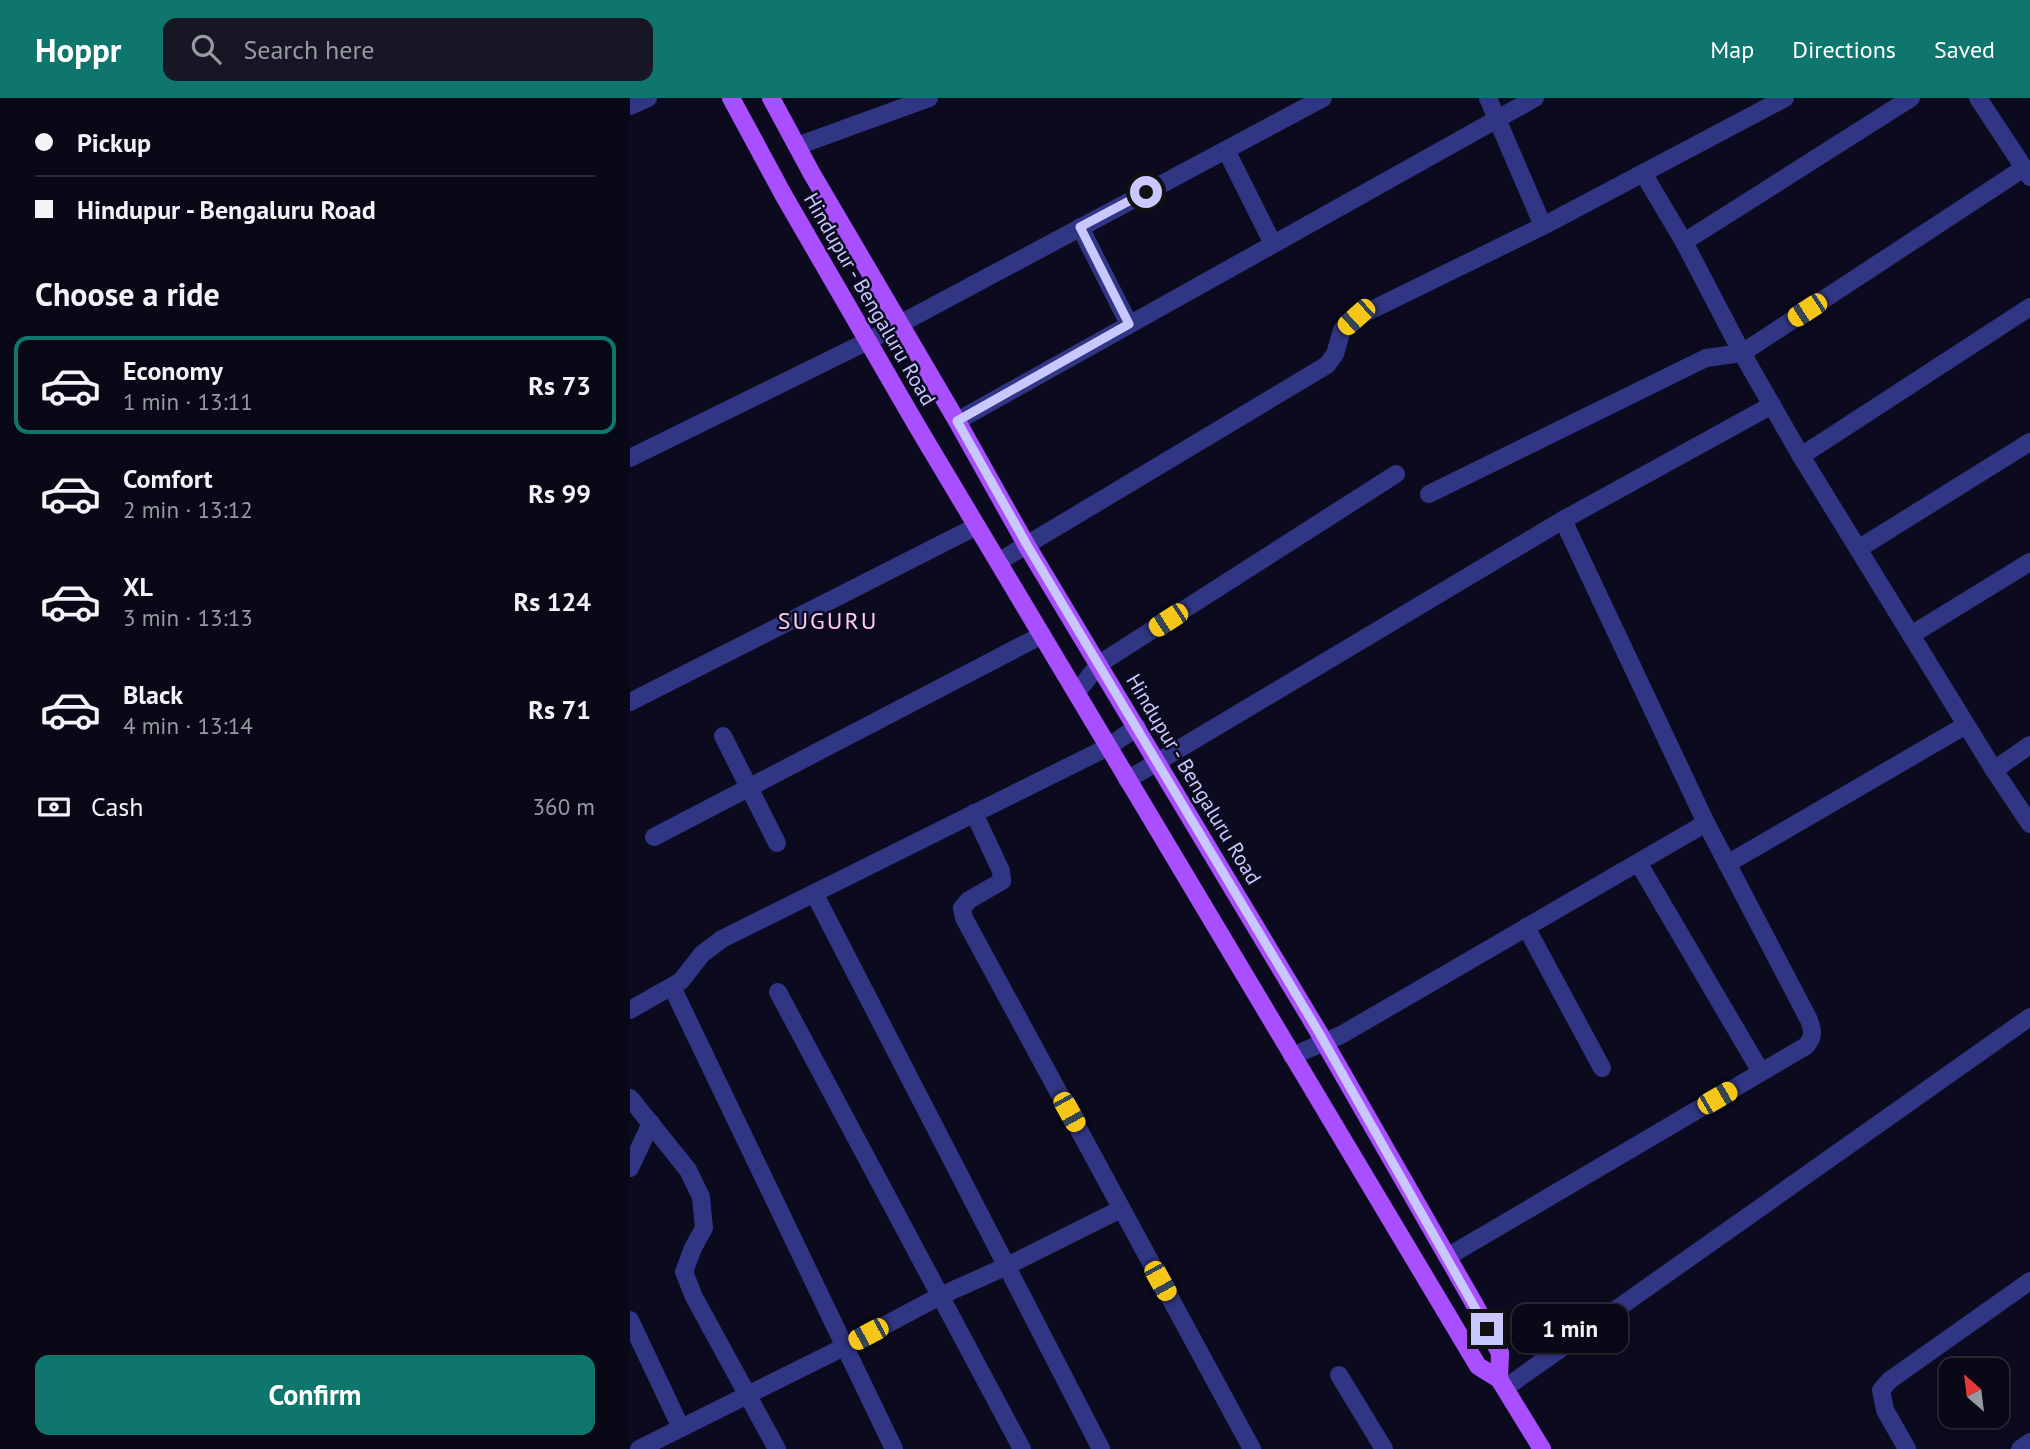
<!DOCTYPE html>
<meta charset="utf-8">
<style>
:root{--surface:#080817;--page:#161624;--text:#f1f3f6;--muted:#989aa1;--line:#292936;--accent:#0f766e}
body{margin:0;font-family:"PT Sans",sans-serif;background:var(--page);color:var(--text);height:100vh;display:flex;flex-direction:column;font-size:26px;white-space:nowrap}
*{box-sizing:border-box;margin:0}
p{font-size:23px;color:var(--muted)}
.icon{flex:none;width:38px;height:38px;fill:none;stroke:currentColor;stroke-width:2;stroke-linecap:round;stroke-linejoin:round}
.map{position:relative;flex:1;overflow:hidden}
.sheet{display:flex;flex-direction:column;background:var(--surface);width:630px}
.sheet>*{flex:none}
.banner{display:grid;align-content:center;height:154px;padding:0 35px;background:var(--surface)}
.needle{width:46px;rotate:332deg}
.buttons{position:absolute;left:1309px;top:1260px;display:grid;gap:14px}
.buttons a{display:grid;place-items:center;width:70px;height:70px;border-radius:14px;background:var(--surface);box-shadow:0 2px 5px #0004,0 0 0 2px var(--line);font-size:35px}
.end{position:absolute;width:32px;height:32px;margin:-16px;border:9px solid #c8c8ff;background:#111;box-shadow:0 0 0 4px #111}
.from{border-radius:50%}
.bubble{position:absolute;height:49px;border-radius:14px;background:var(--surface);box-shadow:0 2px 5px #0004,0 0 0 2px var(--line);font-size:23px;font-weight:700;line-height:49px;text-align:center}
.car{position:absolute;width:21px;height:42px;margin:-21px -10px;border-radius:9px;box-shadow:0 0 5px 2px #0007;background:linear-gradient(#f5c518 24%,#345 0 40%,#f5c518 0 76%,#345 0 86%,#f5c518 0)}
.banner b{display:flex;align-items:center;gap:24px;height:66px;font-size:26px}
.banner b+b{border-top:2px solid var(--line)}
.banner i{width:18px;height:18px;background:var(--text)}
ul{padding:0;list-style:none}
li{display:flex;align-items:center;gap:21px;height:98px;margin:0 14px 10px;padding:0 21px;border:4px solid transparent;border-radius:14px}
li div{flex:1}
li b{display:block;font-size:26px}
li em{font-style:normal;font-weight:700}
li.active{border-color:var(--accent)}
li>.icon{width:63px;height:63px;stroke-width:1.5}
h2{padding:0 35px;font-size:32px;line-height:84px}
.pay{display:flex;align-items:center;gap:18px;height:77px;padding:0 35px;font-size:26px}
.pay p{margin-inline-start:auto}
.button{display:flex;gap:14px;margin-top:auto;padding:14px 35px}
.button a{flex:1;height:80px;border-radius:14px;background:var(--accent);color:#fff;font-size:28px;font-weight:700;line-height:80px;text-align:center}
header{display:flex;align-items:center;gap:42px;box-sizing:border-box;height:98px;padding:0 35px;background:var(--accent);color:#fff}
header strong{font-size:33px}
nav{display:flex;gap:38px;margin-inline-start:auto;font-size:24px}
.search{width:490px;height:63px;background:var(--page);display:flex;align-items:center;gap:18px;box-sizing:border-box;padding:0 24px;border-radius:14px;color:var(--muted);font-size:26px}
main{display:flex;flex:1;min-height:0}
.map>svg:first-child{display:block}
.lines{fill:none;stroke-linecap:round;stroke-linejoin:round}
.street{stroke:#303683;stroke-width:18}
.primary{stroke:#aa4fff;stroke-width:18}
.route{stroke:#c8c8ff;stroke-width:9}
.labels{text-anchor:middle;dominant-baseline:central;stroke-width:5;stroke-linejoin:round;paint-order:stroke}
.street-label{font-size:21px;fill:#c8c8ff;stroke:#0b0a1f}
.quarter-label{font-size:24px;letter-spacing:2px;fill:#ffcaf2;stroke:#0b0a1f}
</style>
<header>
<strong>Hoppr</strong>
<div class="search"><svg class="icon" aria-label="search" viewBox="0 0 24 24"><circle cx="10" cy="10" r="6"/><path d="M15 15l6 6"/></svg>Search here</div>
<nav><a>Map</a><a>Directions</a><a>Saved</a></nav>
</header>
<main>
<section class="sheet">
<div class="banner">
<b><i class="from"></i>Pickup</b>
<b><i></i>Hindupur - Bengaluru Road</b>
</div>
<h2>Choose a ride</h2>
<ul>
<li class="active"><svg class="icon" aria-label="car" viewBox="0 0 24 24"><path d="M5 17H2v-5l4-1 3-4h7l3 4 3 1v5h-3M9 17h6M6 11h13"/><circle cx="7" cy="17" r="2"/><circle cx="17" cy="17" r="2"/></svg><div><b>Economy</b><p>1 min · 13:11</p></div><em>Rs 73</em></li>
<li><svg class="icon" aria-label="car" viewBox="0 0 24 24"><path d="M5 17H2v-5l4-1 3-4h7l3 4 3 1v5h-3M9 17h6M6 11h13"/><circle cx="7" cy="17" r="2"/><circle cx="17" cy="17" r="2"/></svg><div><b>Comfort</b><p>2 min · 13:12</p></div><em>Rs 99</em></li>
<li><svg class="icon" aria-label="car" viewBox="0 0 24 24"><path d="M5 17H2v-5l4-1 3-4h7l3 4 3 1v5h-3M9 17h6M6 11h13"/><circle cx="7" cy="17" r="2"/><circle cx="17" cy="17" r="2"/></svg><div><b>XL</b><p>3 min · 13:13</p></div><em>Rs 124</em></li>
<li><svg class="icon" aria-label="car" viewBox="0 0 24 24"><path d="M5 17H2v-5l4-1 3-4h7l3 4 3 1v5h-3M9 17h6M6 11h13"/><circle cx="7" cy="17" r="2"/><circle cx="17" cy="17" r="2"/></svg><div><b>Black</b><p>4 min · 13:14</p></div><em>Rs 71</em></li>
</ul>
<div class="pay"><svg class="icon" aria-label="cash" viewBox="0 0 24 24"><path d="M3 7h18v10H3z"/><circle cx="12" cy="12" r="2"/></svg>Cash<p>360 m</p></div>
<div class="button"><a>Confirm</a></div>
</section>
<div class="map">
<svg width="1400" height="1351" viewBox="0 0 1400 1351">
<rect width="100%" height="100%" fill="#0b0a1f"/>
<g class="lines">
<g class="street">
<path d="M 858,0 L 913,128"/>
<path d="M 1348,0 L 1400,79"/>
<path d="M 0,8 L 18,0"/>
<path d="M 167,48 L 299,0"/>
<path d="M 596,52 L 643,146"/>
<path d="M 1013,75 L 1054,144 L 1112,255 L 1171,358 L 1364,672 L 1400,726"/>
<path d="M 450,129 L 499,226"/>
<path d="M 1054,144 L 1281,0"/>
<path d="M 327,323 L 905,0"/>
<path d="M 1171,358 L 1400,209"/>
<path d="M 0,360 L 238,243 L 693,0"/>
<path d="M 799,396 L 1076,260 L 1112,255 L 1394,70"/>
<path d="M 1228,451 L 1400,344"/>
<path d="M 368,464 L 697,267 L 705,256 L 712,232 L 725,220 L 913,128 L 1155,0"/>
<path d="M 1281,537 L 1400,464"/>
<path d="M 447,594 L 469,566 L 766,376"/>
<path d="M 0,604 L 347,428"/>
<path d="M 93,638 L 147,745"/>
<path d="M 1364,672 L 1400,647"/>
<path d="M 497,682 L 933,422 L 1142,307"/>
<path d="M 344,715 L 371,773 L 372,783 L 339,802 L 332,810 L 334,820 L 622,1351"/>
<path d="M 24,739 L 412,537"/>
<path d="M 1009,766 L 1131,974"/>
<path d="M 1097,766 L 1336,627"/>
<path d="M 184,795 L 471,1351"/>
<path d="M 896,829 L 972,970"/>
<path d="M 42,889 L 264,1351"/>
<path d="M 148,894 L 392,1351"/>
<path d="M 0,912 L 51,883 L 72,856 L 92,841 L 478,649 L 507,629"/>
<path d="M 662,958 L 711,937 L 1076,725"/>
<path d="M 0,1000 L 58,1072 L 71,1099 L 74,1130 L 63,1150 L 54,1174 L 64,1199 L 147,1351"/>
<path d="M 0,1070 L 21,1025"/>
<path d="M 817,1159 L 1176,948 C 1184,939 1183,933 1179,922 L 1076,725 L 933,422"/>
<path d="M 0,1222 L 51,1330"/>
<path d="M 709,1277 L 754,1351"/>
<path d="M 875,1290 L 1400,919"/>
<path d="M 9,1351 L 214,1249 L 310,1198 L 377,1168 L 491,1111"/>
<path d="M 1277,1351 L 1255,1312 L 1251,1292 L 1260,1282 L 1400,1183"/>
<path d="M 1390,1351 L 1400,1344"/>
</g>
<g class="primary">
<path d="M 101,0 L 154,98 L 287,328 L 848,1268 L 869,1281 L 912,1351"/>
<path d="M 141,0 L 182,76 L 327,323 L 397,448 L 688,933 L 845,1207 L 870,1255 L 869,1281"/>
</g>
</g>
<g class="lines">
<path class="route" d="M 516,94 L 450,129 L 499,226 L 327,323 L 397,447 L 688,933 L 857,1231"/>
</g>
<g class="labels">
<g class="street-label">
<text transform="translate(240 201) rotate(60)">Hindupur - Bengaluru Road</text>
<text transform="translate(564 681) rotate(59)">Hindupur - Bengaluru Road</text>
</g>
<g class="quarter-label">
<text x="198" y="522">SUGURU</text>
</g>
</g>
</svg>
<div class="buttons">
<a><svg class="needle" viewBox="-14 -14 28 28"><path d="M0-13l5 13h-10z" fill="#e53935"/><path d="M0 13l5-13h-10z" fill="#989aa1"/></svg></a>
</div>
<i class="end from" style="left:516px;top:94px"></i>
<i class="end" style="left:857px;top:1231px"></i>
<div class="bubble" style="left:882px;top:1206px;width:116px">1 min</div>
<i class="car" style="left:1177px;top:212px;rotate:237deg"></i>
<i class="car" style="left:726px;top:219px;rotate:228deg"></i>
<i class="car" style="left:538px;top:522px;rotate:237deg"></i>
<i class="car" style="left:1087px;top:1000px;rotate:60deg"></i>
<i class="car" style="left:439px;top:1014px;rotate:151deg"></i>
<i class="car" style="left:530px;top:1183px;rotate:151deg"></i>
<i class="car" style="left:238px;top:1236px;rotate:242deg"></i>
</div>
</main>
